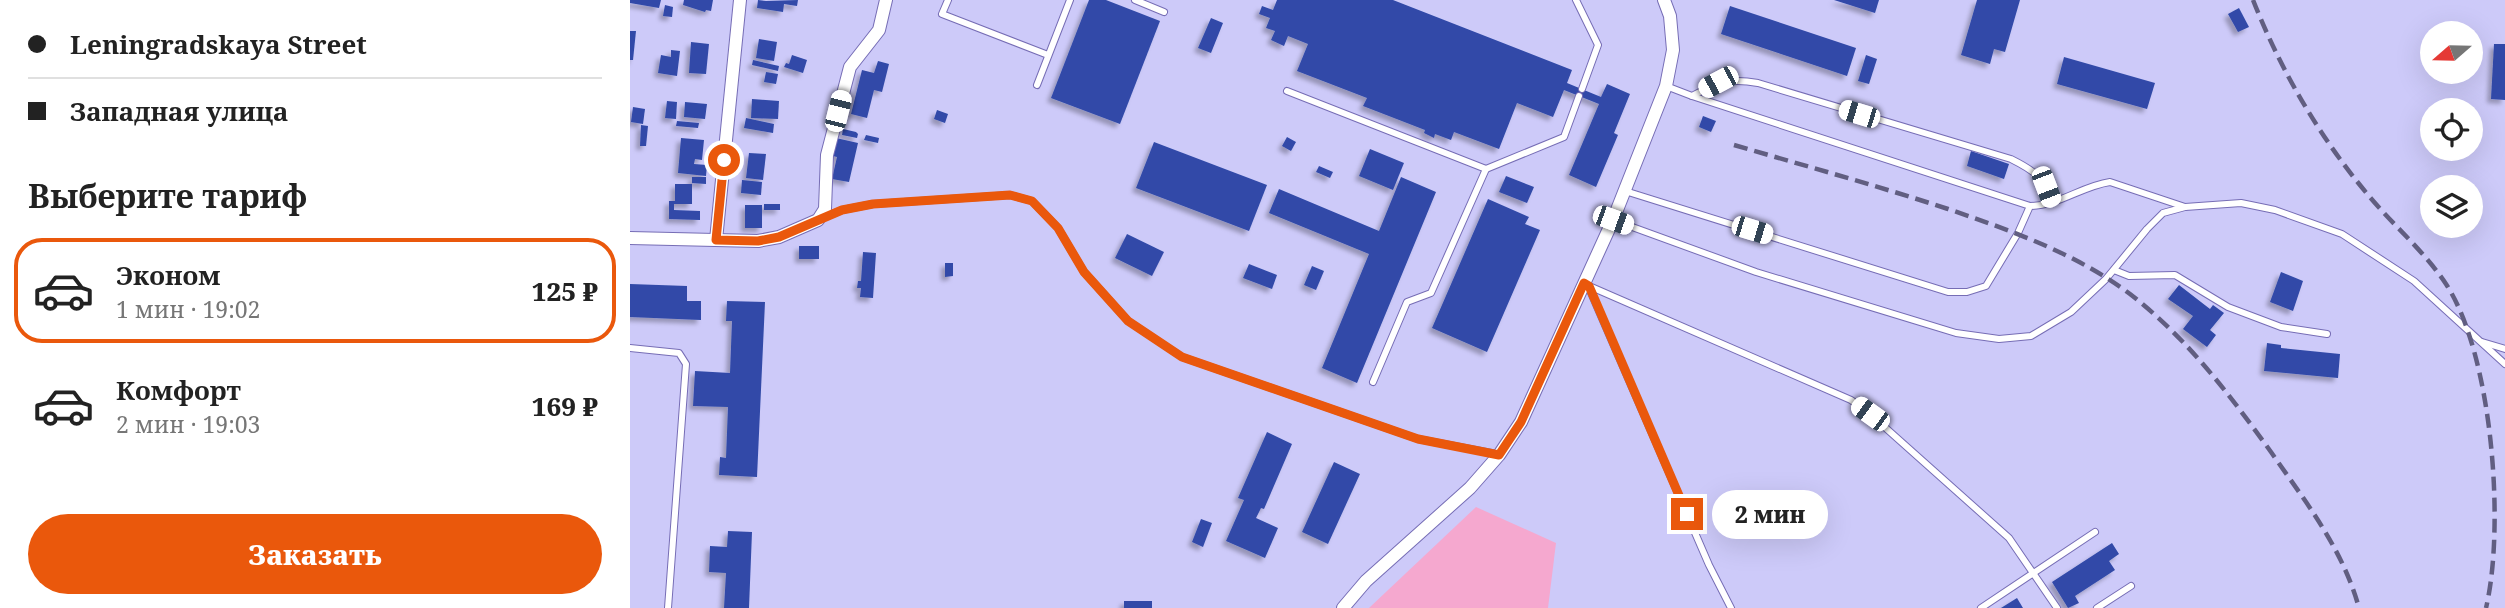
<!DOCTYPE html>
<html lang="ru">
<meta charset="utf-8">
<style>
:root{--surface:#fff;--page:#f2f2f2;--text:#222;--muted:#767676;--line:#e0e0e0;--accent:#ea580c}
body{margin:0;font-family:"Noto Serif",serif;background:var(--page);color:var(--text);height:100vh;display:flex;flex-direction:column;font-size:26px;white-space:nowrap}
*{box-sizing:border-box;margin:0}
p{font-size:23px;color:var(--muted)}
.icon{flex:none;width:38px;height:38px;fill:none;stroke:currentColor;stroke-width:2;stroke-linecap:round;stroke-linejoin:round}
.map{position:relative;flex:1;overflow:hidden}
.panel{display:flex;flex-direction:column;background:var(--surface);width:630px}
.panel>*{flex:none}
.top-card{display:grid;align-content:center;height:154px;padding:0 28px;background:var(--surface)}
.needle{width:46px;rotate:250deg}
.tools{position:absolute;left:1790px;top:21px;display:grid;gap:14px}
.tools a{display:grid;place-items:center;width:63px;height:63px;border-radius:50%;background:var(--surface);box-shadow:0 7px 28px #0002;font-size:35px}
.end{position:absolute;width:32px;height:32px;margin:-16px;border:9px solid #ea580c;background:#fff;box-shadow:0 0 0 4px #fff}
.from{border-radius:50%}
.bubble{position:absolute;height:49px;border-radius:24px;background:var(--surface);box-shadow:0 7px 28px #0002;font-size:23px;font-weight:800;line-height:49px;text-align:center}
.car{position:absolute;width:21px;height:42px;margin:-21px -10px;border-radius:9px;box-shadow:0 0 5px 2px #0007;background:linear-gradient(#fff 24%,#345 0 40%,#fff 0 76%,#345 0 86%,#fff 0)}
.top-card b{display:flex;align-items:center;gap:24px;height:66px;font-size:26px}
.top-card b+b{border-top:2px solid var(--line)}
.top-card i{width:18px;height:18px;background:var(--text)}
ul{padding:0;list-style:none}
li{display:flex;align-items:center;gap:21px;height:105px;margin:0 14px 10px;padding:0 14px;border:4px solid transparent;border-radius:28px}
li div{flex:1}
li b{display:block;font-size:26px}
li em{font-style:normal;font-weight:800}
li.on{border-color:var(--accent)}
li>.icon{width:63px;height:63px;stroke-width:1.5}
h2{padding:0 28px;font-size:32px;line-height:84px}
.primary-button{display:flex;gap:14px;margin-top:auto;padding:14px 28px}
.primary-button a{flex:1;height:80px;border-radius:42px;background:var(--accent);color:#fff;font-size:28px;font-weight:800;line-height:80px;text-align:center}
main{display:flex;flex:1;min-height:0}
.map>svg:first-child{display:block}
.green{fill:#f5a8cf}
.building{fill:#304aa8;filter:url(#shadow)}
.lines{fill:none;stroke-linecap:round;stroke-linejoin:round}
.lane-casing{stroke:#766db5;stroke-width:8}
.street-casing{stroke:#766db5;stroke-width:14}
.lane{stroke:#fff;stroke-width:6}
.street{stroke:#fff;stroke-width:12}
.rail{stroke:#615e81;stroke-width:4.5;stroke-dasharray:14 7;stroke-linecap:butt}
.route{stroke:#ea580c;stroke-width:9}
</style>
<main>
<section class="panel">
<div class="top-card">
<b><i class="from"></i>Leningradskaya Street</b>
<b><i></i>Западная улица</b>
</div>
<h2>Выберите тариф</h2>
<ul>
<li class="on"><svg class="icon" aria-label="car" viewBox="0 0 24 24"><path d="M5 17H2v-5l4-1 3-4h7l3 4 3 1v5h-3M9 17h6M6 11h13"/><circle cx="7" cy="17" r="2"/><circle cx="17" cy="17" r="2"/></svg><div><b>Эконом</b><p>1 мин · 19:02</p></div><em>125 ₽</em></li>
<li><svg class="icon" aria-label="car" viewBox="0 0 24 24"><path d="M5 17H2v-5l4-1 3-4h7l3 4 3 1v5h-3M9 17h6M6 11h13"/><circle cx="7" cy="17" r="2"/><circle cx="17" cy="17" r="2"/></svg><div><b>Комфорт</b><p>2 мин · 19:03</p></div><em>169 ₽</em></li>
</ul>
<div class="primary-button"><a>Заказать</a></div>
</section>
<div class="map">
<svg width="1875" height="608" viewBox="0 0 1875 608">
<defs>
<filter id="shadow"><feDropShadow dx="-4" dy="4" stdDeviation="2" flood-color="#0004"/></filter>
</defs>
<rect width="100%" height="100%" fill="#cdcaf9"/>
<path class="green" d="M 846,507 L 926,543 L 918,608 L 739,608 Z"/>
<g class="building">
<path d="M 0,0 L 31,0 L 29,8 L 0,3 Z"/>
<path d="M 54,0 L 83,0 L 81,11 L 76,10 L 75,12 L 53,5 Z"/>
<path d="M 128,0 L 136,1 L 168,0 L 167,6 L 154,4 L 153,12 L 127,8 Z"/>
<path d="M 459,0 L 476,0 L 530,21 L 490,124 L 421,98 Z"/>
<path d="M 647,0 L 763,0 L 942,70 L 937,83 L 971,97 L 977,84 L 1000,94 L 984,133 L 988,135 L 966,187 L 939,175 L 969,104 L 934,90 L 923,117 L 887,103 L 869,149 L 824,132 L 821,140 L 805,134 L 804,138 L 794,133 L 795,130 L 733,106 L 737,98 L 667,71 L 678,44 L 658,36 L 654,46 L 641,40 L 645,31 L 636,28 L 640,18 L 629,14 L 632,6 L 643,10 Z"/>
<path d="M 1204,0 L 1249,0 L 1245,13 Z"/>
<path d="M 1347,0 L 1390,0 L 1375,52 L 1364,49 L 1360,64 L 1331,55 Z"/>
<path d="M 35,5 L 43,7 L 42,17 L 33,16 Z"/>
<path d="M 1100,6 L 1226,48 L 1217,76 L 1091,34 Z"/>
<path d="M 1609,8 L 1619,27 L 1608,32 L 1598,14 Z"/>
<path d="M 581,18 L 593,23 L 581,53 L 568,48 Z"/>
<path d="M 0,31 L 6,31 L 3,60 L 0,60 Z"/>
<path d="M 129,39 L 147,42 L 144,61 L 126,58 Z"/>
<path d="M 61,42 L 79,44 L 76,74 L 59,73 Z"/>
<path d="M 1864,44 L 1875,44 L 1875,100 L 1861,99 Z"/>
<path d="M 41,50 L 50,51 L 47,76 L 28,73 L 31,55 L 41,57 Z"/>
<path d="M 162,55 L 177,60 L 173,73 L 154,67 L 156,63 L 159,64 Z"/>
<path d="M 1236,55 L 1247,59 L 1239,84 L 1228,81 Z"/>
<path d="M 1434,57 L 1525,83 L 1517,109 L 1427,84 Z"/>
<path d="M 123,60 L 149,66 L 148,71 L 122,65 Z"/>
<path d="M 248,61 L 259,64 L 252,92 L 244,90 L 237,118 L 221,114 L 232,70 L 244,73 Z"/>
<path d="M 136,72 L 148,74 L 146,84 L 134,82 Z"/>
<path d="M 122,99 L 149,101 L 148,119 L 121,118 Z"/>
<path d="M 37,101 L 47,102 L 46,119 L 35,118 Z"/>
<path d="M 55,102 L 77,104 L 75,119 L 54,117 Z"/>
<path d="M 3,107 L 15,109 L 13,124 L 1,122 Z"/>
<path d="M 307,110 L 318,114 L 315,123 L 304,119 Z"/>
<path d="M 1073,116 L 1086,121 L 1081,132 L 1069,127 Z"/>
<path d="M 116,118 L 144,124 L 143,133 L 114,128 Z"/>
<path d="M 47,121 L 69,123 L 68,128 L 46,126 Z"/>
<path d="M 11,125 L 18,126 L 16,146 L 10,146 Z"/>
<path d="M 213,129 L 226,132 L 228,134 L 227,138 L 212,135 Z"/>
<path d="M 236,135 L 249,138 L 248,143 L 234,140 Z"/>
<path d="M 657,137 L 666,142 L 661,151 L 652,146 Z"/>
<path d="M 51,138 L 74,140 L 72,160 L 65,159 L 64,164 L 77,165 L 76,176 L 48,173 Z"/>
<path d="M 206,138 L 228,143 L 219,182 L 202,179 L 207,157 L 203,156 Z"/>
<path d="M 524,142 L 637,185 L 619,231 L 506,188 Z"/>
<path d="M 740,149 L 774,163 L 763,190 L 729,176 Z"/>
<path d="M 1341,151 L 1379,164 L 1374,179 L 1337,166 Z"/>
<path d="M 119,153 L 136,154 L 133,180 L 116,178 Z"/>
<path d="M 689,166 L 703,172 L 700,178 L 686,172 Z"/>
<path d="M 876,176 L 904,187 L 897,203 L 869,192 Z"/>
<path d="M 62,177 L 76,177 L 76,184 L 62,183 Z"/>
<path d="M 771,177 L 806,192 L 727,383 L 692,368 L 739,254 L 639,213 L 649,189 L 749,231 Z"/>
<path d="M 112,180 L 132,182 L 131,195 L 111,193 Z"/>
<path d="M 45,184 L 62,184 L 62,204 L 44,204 L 44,210 L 70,211 L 70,220 L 39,219 L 39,201 L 45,201 Z"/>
<path d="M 858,199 L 899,217 L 895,224 L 910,230 L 857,352 L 802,328 Z"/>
<rect x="134" y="204" width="16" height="6"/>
<rect x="115" y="205" width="17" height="23"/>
<path d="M 497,234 L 534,252 L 522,276 L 485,258 Z"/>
<rect x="169" y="246" width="20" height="13"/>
<path d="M 233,252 L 246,253 L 243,298 L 230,297 L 231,288 L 227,288 L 228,281 L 231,281 Z"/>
<path d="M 315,263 L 323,263 L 323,276 L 315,277 Z"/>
<path d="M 619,264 L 647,275 L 642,289 L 613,278 Z"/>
<path d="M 682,266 L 694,271 L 686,290 L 674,285 Z"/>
<path d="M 1651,272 L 1673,281 L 1663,311 L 1640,302 Z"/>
<path d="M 0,284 L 57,286 L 57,301 L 71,301 L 71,320 L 0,317 Z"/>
<path d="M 1549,285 L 1580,309 L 1583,305 L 1594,313 L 1580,330 L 1586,335 L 1577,347 L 1553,329 L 1563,316 L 1538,299 Z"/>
<path d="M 97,301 L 135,302 L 127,477 L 89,475 L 90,457 L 96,458 L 98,407 L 63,406 L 65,371 L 100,373 L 102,321 L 96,321 Z"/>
<path d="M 1637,343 L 1651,345 L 1651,348 L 1710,354 L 1708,378 L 1634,371 Z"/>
<path d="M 637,432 L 662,444 L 634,509 L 631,508 L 626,518 L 648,528 L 635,558 L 596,541 L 614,500 L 608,498 Z"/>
<path d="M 704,462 L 730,474 L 698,544 L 672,532 Z"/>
<path d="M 571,519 L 582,523 L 573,547 L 562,542 Z"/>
<path d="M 98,531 L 122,532 L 119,608 L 94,608 L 96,573 L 79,572 L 80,546 L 97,547 Z"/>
<path d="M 1482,543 L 1489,554 L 1479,561 L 1485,570 L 1445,596 L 1449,603 L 1438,608 L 1422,582 Z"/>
<path d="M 1387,598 L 1393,608 L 1371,608 Z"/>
<rect x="494" y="601" width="28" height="7"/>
</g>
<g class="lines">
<defs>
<g id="lane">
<path d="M 318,0 L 312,14 L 418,55"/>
<path d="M 505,0 L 534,12"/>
<path d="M 946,0 L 968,45 L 952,89"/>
<path d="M 407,85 L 440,0"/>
<path d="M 1036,86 L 1062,96 C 1088,82 1099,78 1128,83 L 1381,159 C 1407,172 1411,176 1422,203"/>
<path d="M 657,91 L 856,169 L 934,137 L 949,96"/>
<path d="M 1062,96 L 1400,206 C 1428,206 1452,186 1480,182 L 1555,207"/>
<path d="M 995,191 L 1318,292 L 1337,292 L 1356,286 L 1388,233 L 1400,206"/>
<path d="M 193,218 L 212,210 L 243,204 L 380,195 L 402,201 L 428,228 L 454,272 L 498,321 L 552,357 L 788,439 L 867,454"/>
<path d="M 983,220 L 1126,272 L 1326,333 L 1369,339 L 1401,336 L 1441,312 L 1476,279 L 1517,229 L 1533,213 L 1555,207 L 1611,203 L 1645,210 L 1712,234 L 1784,281 L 1875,364"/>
<path d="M 1484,270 L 1499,276 L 1545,275 L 1598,307 L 1651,327 L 1697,334"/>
<path d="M 958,286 L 1079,565 L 1101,608"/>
<path d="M 959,286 L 1221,400 L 1240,414 L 1379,538 L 1427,608"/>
<path d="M 1852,342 L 1875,349"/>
<path d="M 0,348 L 49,353 L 56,364 L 38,608"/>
<path d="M 743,382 L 777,302 L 801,293 L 856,169"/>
<path d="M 1351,608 L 1465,532"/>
<path d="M 1467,608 L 1501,586"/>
</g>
<g id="street">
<path d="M 0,238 L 128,241 L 149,237 L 188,220 L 195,209 L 197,155 L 220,67 L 249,30 L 256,0"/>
<path d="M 86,240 L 110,0"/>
<path d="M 713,608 L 736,581 L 840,488 L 869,455 L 891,422 L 983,220 L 1036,86 L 1043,50 L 1040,16 L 1034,0"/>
</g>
</defs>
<use href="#lane" class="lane-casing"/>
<use href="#street" class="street-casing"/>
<use href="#lane" class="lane"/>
<use href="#street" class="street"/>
<g class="rail">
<path d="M 1623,0 C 1651,71 1690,138 1739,196 C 1764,226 1794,251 1816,284 C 1863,356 1875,528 1856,608"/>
<path d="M 1104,145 C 1176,166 1248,186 1318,209 C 1382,231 1445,253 1500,294 C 1557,338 1599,394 1641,452 C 1675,501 1713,549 1729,608"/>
</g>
</g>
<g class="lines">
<path class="route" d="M 94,160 L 86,240 L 128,241 L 149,237 L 212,210 L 243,204 L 380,195 L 402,201 L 428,228 L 454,272 L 498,321 L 552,357 L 788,439 L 869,455 L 891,422 L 954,283 L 959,286 L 1057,514"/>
</g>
</svg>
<div class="tools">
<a><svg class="needle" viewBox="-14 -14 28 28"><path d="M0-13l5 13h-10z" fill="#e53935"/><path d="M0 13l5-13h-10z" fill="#767676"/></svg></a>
<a><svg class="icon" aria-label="locate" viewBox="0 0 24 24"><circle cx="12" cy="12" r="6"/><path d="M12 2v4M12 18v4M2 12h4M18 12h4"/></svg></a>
<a><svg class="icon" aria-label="layers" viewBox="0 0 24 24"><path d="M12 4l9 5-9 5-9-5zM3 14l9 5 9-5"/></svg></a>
</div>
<i class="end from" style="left:94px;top:160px"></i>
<i class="end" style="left:1057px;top:514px"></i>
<div class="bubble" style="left:1082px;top:490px;width:116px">2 мин</div>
<i class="car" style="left:1088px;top:82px;rotate:242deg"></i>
<i class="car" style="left:208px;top:111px;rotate:14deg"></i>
<i class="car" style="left:1229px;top:114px;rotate:287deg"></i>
<i class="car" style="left:1416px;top:187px;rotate:159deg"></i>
<i class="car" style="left:983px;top:220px;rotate:110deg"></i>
<i class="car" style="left:1122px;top:230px;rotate:107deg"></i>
<i class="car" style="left:1240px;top:414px;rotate:306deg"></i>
</div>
</main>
